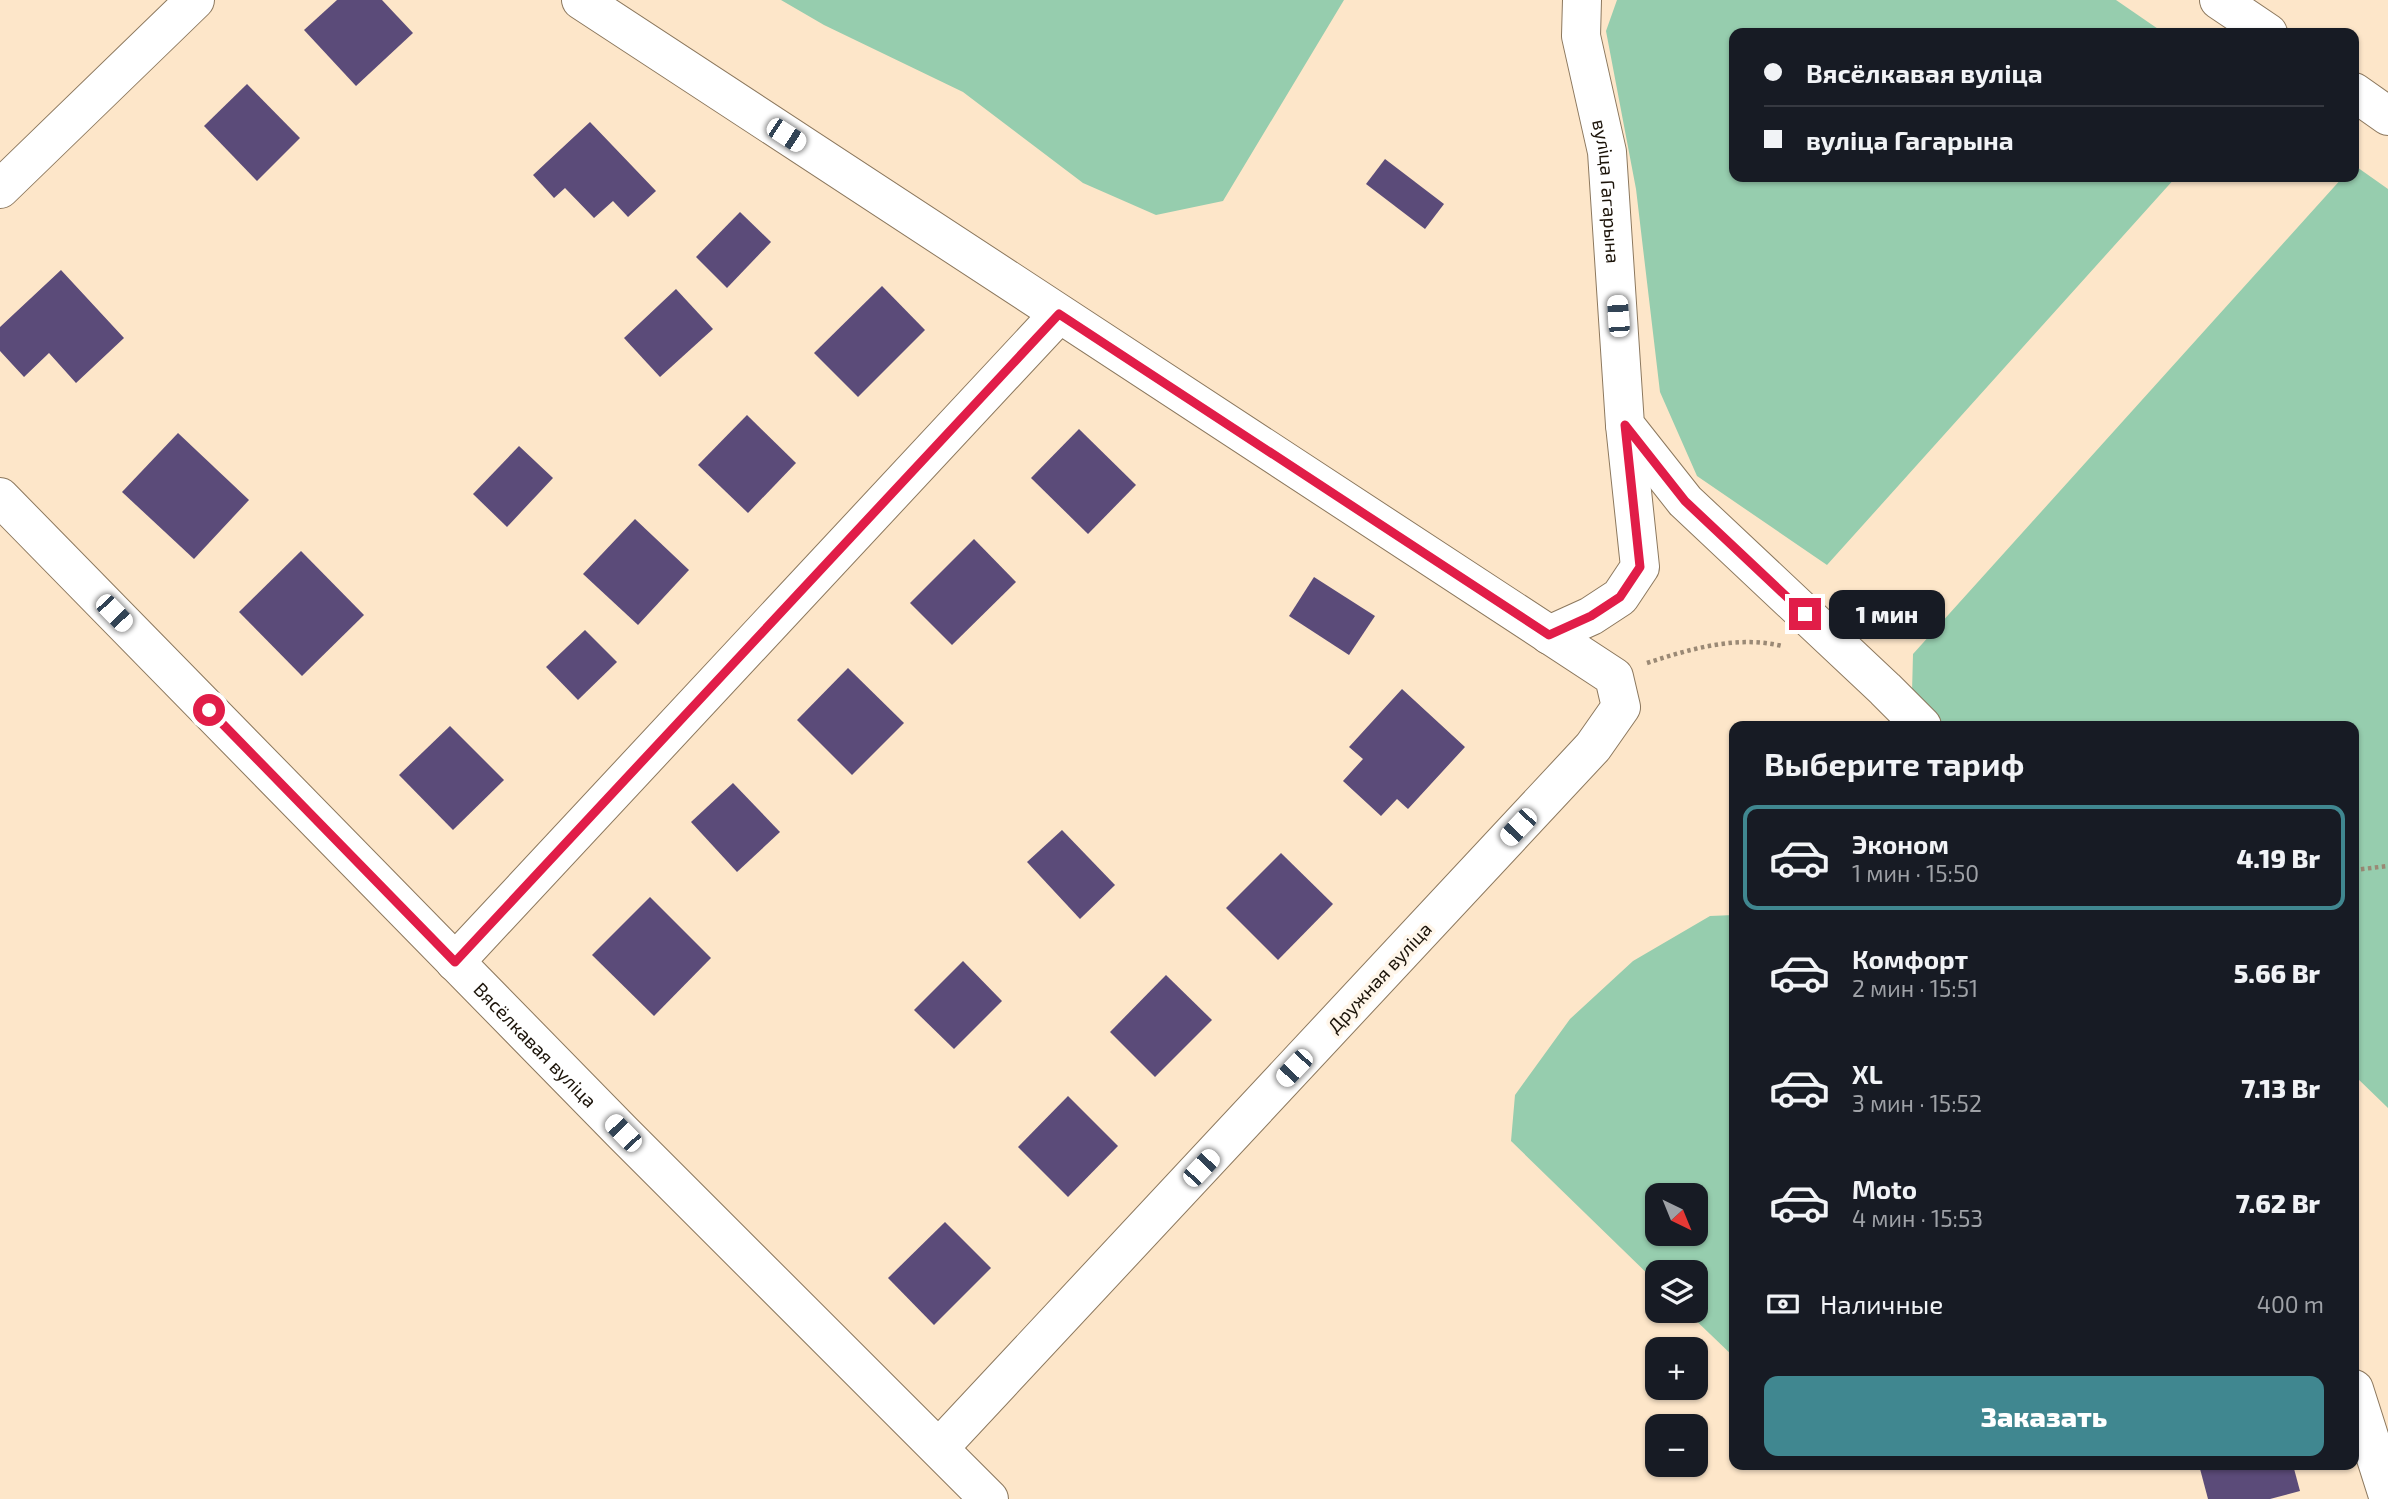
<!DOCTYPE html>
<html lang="ru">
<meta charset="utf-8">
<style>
:root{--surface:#171b24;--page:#20242c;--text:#f1f3f6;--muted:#9ea1a6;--line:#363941;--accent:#408790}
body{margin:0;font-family:"Exo 2",sans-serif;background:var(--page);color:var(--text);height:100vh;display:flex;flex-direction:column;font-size:26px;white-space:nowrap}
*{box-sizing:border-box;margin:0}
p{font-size:23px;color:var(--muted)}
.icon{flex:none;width:38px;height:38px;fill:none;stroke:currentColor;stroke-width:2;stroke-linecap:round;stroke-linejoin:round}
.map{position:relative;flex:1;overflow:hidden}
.panel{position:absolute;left:1729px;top:721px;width:630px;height:749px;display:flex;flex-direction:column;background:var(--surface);border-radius:14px;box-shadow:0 2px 5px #0004}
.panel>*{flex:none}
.hud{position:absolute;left:1729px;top:28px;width:630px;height:154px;border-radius:14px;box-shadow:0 2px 5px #0004;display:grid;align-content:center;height:154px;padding:0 35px;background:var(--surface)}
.needle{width:46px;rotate:137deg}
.tools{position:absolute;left:1645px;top:1183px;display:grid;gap:14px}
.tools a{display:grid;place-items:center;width:63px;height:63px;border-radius:14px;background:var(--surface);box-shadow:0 2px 5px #0004;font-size:35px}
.end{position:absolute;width:32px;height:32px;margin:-16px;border:9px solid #e11d48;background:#fff;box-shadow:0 0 0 4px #fff}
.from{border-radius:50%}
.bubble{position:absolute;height:49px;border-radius:14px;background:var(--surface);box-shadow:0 2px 5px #0004;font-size:23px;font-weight:800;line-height:49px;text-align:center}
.car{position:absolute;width:21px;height:42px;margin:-21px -10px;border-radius:9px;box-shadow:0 0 5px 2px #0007;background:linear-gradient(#fff 24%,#345 0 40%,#fff 0 76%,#345 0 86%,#fff 0)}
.hud b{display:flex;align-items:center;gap:24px;height:66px;font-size:26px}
.hud b+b{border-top:2px solid var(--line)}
.hud i{width:18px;height:18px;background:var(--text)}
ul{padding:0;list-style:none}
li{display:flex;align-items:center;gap:21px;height:105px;margin:0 14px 10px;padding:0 21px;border:4px solid transparent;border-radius:14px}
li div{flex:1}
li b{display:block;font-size:26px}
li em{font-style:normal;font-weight:800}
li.current{border-color:var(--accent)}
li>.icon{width:63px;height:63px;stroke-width:1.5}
h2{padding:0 35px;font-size:32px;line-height:84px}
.pay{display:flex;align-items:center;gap:18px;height:77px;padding:0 35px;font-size:26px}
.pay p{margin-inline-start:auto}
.button{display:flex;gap:14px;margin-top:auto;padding:14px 35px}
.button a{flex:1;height:80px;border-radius:14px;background:var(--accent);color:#fff;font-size:28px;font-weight:800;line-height:80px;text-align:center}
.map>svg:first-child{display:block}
.green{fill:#96cdae;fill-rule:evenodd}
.building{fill:#5b4b79}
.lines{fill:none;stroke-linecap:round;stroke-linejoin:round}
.minor-casing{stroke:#8c785e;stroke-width:40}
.path{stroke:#9a8975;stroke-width:4.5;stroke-dasharray:3.5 3.5;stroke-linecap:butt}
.minor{stroke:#fff;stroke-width:38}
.route{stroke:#e11d48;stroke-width:9}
.labels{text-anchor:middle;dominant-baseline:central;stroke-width:7;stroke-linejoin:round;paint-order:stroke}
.street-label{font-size:19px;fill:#1c140a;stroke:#fff6ea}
</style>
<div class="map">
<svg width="2388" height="1499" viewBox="0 0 2388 1499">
<rect width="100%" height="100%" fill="#fde6c9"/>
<g class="green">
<path d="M 781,0 L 1344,0 L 1223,201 L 1156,215 L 1083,183 L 963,92 L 824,25 Z"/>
<path d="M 1617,0 L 2116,0 L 2164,33 L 1734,33 L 1734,177 L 2176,177 L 1827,565 L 1697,476 L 1660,392 L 1636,189 L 1606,31 Z"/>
<path d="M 2354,165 L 2388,189 L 2388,1108 L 2354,1075 L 2354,726 L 1945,726 L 1912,693 L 1913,654 L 2343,177 L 2354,177 Z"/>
<path d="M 1734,915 L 1734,1357 L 1686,1311 L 1696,1311 L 1696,1272 L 1657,1272 L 1657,1283 L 1511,1141 L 1515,1095 L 1570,1019 L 1633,961 L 1710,916 ZM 1696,1195 L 1696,1234 L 1657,1234 L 1657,1195 Z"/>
</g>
<g class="building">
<path d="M 337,0 L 382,0 L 413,33 L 356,86 L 304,30 Z"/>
<path d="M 247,84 L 300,138 L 257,181 L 204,126 Z"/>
<path d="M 590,122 L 656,191 L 628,217 L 613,201 L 594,218 L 565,188 L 554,198 L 533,175 Z"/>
<path d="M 1385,159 L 1444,204 L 1425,229 L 1366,184 Z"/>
<path d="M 740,212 L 771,242 L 727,288 L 696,257 Z"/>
<path d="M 61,270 L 124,338 L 76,383 L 49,353 L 24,377 L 0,351 L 0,327 Z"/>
<path d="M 882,286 L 925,330 L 858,397 L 814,353 Z"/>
<path d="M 676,289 L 713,329 L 660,377 L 624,338 Z"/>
<path d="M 747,415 L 796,463 L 748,513 L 698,465 Z"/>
<path d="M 1079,429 L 1136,485 L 1088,534 L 1031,478 Z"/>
<path d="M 178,433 L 249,500 L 194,559 L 122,492 Z"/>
<path d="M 519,446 L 553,478 L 507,527 L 473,494 Z"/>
<path d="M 635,519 L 689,570 L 638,625 L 583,574 Z"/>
<path d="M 974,539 L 1016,582 L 952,645 L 910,603 Z"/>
<path d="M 301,551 L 364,615 L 302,676 L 239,612 Z"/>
<path d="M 1314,577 L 1375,616 L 1349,655 L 1289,616 Z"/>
<path d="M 585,630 L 617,662 L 578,700 L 546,667 Z"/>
<path d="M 848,668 L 904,723 L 852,775 L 797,720 Z"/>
<path d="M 1402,689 L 1465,747 L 1408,809 L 1397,799 L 1381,816 L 1343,781 L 1363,759 L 1349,747 Z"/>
<path d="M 450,726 L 504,780 L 453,830 L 399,775 Z"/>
<path d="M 733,783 L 780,832 L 737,872 L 691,822 Z"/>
<path d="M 1062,830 L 1115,885 L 1080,919 L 1027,862 Z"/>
<path d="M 1281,853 L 1333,904 L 1278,960 L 1226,908 Z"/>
<path d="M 650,897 L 711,958 L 654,1016 L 592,955 Z"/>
<path d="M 963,961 L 1002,1001 L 954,1049 L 914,1010 Z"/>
<path d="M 1166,975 L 1212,1020 L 1155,1077 L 1110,1032 Z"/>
<path d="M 1068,1096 L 1118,1146 L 1068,1197 L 1018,1147 Z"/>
<path d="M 945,1222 L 991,1268 L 934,1325 L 888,1278 Z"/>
<path d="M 2199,1465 L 2293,1465 L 2300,1491 L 2270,1499 L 2208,1499 Z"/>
</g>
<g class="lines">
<defs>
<g id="minor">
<path d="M 581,0 L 1614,677 L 1621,707 L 1593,747 L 939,1448"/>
<path id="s1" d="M 1582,0 L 1581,36 L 1607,152 L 1625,425 L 1685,501 L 1885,689 L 1922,726"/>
<path d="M 2219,0 L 2268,33"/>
<path d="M 2354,92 L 2388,116"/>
<path d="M 0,189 L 195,0"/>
<path id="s2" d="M 0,497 L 623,1133 L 989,1499"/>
<path d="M 1549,635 L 1591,616 L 1620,597 L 1640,567 L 1625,425"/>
<path d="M 455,962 L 1059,314"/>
<path d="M 2354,1389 L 2388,1496"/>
</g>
</defs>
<use href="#minor" class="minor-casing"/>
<g class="path">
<path d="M 1647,663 C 1690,649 1737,635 1782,646"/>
<path d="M 2354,870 L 2388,866"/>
</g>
<use href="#minor" class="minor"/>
</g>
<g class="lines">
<path class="route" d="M 209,710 L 455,962 L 1059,314 L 1549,635 L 1591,616 L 1620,597 L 1640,567 L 1625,425 L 1685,501 L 1805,614"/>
</g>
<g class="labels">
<g class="street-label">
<text stroke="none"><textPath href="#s1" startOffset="194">вуліца Гагарына</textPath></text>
<text transform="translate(1379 977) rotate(-47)">Дружная вуліца</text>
<text stroke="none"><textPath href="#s2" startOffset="766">Вясёлкавая вуліца</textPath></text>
</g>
</g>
</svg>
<div class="tools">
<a><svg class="needle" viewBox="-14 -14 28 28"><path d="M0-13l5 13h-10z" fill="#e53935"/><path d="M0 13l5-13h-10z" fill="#9ea1a6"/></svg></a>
<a><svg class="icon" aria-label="layers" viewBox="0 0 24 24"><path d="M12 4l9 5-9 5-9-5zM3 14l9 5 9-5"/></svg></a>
<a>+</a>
<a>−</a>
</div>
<i class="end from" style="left:209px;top:710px"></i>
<i class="end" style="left:1805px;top:614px"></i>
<div class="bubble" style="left:1829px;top:590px;width:116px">1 мин</div>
<i class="car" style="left:786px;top:135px;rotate:123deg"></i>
<i class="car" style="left:1618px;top:316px;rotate:356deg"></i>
<i class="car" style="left:114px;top:613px;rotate:136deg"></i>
<i class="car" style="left:1518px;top:827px;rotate:223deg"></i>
<i class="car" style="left:1294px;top:1068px;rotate:223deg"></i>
<i class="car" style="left:623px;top:1133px;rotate:316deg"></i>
<i class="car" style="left:1201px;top:1168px;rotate:43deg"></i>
<div class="hud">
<b><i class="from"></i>Вясёлкавая вуліца</b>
<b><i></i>вуліца Гагарына</b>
</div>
<section class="panel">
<h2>Выберите тариф</h2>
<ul>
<li class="current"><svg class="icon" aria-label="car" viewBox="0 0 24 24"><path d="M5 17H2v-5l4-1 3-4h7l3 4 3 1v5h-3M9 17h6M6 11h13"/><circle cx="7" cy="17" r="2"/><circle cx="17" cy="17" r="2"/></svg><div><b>Эконом</b><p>1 мин · 15:50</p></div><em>4.19 Br</em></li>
<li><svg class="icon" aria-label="car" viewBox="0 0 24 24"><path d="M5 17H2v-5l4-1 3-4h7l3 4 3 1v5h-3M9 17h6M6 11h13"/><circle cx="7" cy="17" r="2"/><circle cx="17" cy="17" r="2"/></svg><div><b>Комфорт</b><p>2 мин · 15:51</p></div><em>5.66 Br</em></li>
<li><svg class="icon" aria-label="car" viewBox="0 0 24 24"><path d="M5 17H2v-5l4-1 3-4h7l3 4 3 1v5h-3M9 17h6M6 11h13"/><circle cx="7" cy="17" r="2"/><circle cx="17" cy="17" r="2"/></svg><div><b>XL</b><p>3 мин · 15:52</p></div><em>7.13 Br</em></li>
<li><svg class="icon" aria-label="car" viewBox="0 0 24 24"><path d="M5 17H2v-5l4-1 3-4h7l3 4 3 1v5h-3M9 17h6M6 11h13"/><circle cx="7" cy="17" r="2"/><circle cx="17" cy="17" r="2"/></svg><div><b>Moto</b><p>4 мин · 15:53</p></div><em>7.62 Br</em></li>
</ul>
<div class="pay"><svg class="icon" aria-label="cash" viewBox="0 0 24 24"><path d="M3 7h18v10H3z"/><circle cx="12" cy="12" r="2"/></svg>Наличные<p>400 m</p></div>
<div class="button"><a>Заказать</a></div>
</section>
</div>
